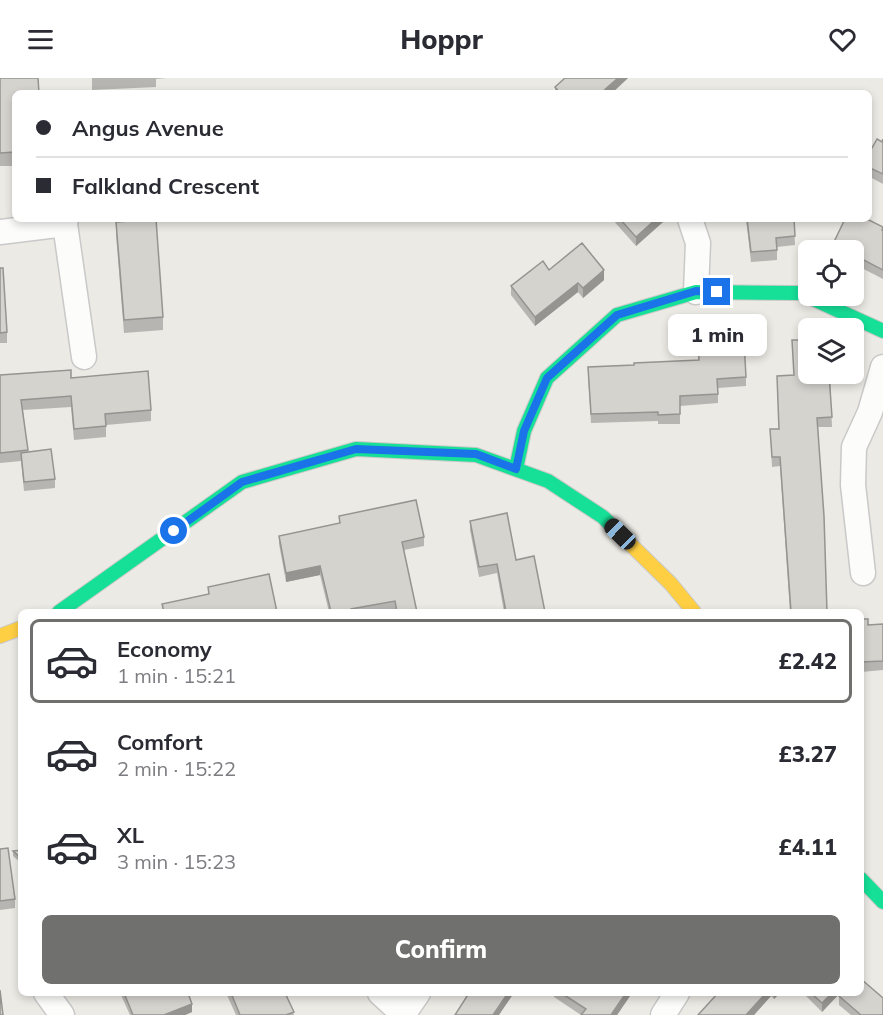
<!DOCTYPE html>
<meta charset="utf-8">
<style>
:root{--surface:#fff;--page:#f2f2f3;--text:#2b2b33;--muted:#7c7c81;--line:#e1e1e2;--accent:#70706e}
body{margin:0;font-family:Mulish,sans-serif;background:var(--page);color:var(--text);height:100vh;display:flex;flex-direction:column;font-size:22px;white-space:nowrap}
*{box-sizing:border-box;margin:0}
p{font-size:20px;color:var(--muted)}
.icon{flex:none;width:33px;height:33px;fill:none;stroke:currentColor;stroke-width:2;stroke-linecap:round;stroke-linejoin:round}
.map{position:relative;flex:1;overflow:hidden}
.drawer{position:absolute;left:18px;top:531px;width:846px;height:387px;display:flex;flex-direction:column;background:var(--surface);border-radius:9px;box-shadow:0 3px 9px #0003}
.drawer>*{flex:none}
.top-card{position:absolute;left:12px;top:12px;width:860px;height:132px;border-radius:9px;box-shadow:0 3px 9px #0003;display:grid;align-content:center;height:132px;padding:0 24px;background:var(--surface)}
.controls{position:absolute;left:798px;top:162px;display:grid;gap:12px}
.controls a{display:grid;place-items:center;width:66px;height:66px;border-radius:9px;background:var(--surface);box-shadow:0 3px 9px #0003;font-size:30px}
.end{position:absolute;width:27px;height:27px;margin:-14px;border:8px solid #1a73e8;background:#fff;box-shadow:0 0 0 3px #fff}
.from{border-radius:50%}
.bubble{position:absolute;height:42px;border-radius:9px;background:var(--surface);box-shadow:0 3px 9px #0003;font-size:20px;font-weight:800;line-height:42px;text-align:center}
.car{position:absolute;width:18px;height:36px;margin:-18px -9px;border-radius:8px;box-shadow:0 0 4px 2px #0007;background:linear-gradient(#222 24%,#8ab4d8 0 40%,#222 0 76%,#8ab4d8 0 86%,#222 0)}
.top-card b{display:flex;align-items:center;gap:21px;height:57px;font-size:22px}
.top-card b+b{border-top:2px solid var(--line)}
.top-card i{width:15px;height:15px;background:var(--text)}
ul{padding:10px 0 0;list-style:none}
li{display:flex;align-items:center;gap:18px;height:84px;margin:0 12px 9px;padding:0 12px;border:3px solid transparent;border-radius:9px}
li div{flex:1}
li b{display:block;font-size:22px}
li em{font-style:normal;font-weight:800}
li.selected{border-color:var(--accent)}
li>.icon{width:54px;height:54px;stroke-width:1.5}
.primary-button{display:flex;gap:12px;margin-top:auto;padding:12px 24px}
.primary-button a{flex:1;height:69px;border-radius:9px;background:var(--accent);color:#fff;font-size:24px;font-weight:800;line-height:69px;text-align:center}
header{display:flex;justify-content:space-between;align-items:center;height:78px;padding:0 24px;background:var(--surface);font-size:27px;font-weight:800}
.map>svg:first-child{display:block}
.lines{fill:none;stroke-linecap:round;stroke-linejoin:round}
.street-casing{stroke:#cac9c9;stroke-width:27}
.fast-casing{stroke:#cac9c9;stroke-width:16}
.slow-casing{stroke:#cac9c9;stroke-width:16}
.street{stroke:#fcfcfb;stroke-width:24}
.fast{stroke:#16e098;stroke-width:14}
.slow{stroke:#ffcf43;stroke-width:14}
.wall{fill:#b7b5b1}
.shaded-wall{fill:#959490}
.building{fill:#d5d3ce;stroke:#959490;stroke-width:1.5}
.route{stroke:#1a73e8;stroke-width:8}
</style>
<header><svg class="icon" aria-label="menu" viewBox="0 0 24 24"><path d="M4 6h16M4 12h16M4 18h16"/></svg>Hoppr<svg class="icon" aria-label="heart" viewBox="0 0 24 24"><path d="M12 20l-8-8c-3-5 5-10 8-4 3-6 11-1 8 4z"/></svg></header>
<div class="map">
<svg width="883" height="937" viewBox="0 0 883 937">
<rect width="100%" height="100%" fill="#eceae4"/>
<g class="lines">
<defs>
<g id="street">
<path d="M 66,141 L 65,146 L 84,279"/>
<path d="M 690,141 L 698,165 L 696,214"/>
<path d="M 0,154 L 65,146"/>
<path d="M 863,495 L 853,407 L 854,369 L 870,334 L 883,289"/>
<path d="M 46,915 L 62,937"/>
<path d="M 380,915 L 404,937"/>
<path d="M 403,937 L 418,915"/>
<path d="M 663,937 L 677,915"/>
</g>
<g id="fast">
<path d="M 516,391 L 524,353 L 547,300 L 617,237 L 696,214 L 800,215 L 883,253"/>
<path d="M 59,534 L 242,404 L 356,371 L 476,377 L 548,403 L 603,439 L 621,457"/>
<path d="M 861,801 L 883,824"/>
</g>
<g id="slow">
<path d="M 621,457 L 671,506 L 694,534"/>
<path d="M 0,558 L 21,550"/>
</g>
</defs>
<use href="#street" class="street-casing"/>
<use href="#fast" class="fast-casing"/>
<use href="#slow" class="slow-casing"/>
<use href="#street" class="street"/>
<use href="#fast" class="fast"/>
<use href="#slow" class="slow"/>
</g>
<g class="wall">
<path d="M 0,0 L 15,15 L 15,88 L 0,88 Z"/>
<path d="M 92,0 L 166,0 L 156,1 L 156,9 L 92,12 Z"/>
<path d="M 628,0 L 612,15 L 555,15 L 555,9 Z"/>
<path d="M 883,61 L 883,106 L 868,98 L 868,77 L 882,64 Z"/>
<path d="M 612,141 L 663,141 L 663,144 L 636,168 Z"/>
<path d="M 746,141 L 794,141 L 795,167 L 777,169 L 777,182 L 751,184 Z"/>
<path d="M 116,144 L 163,239 L 163,252 L 124,255 L 116,157 Z"/>
<path d="M 883,149 L 883,201 L 854,186 L 854,172 L 833,172 L 833,166 Z"/>
<path d="M 0,190 L 7,254 L 7,265 L 0,265 Z"/>
<path d="M 549,192 L 604,202 L 583,220 L 578,214 L 535,248 L 511,217 L 511,208 Z"/>
<path d="M 698,266 L 746,299 L 746,308 L 718,310 L 718,325 L 680,328 L 680,346 L 658,346 L 658,343 L 591,345 L 588,298 L 634,287 L 698,282 Z"/>
<path d="M 808,296 L 833,296 L 833,299 L 830,299 L 832,349 L 818,349 L 827,534 L 790,534 L 780,388 L 772,389 L 770,351 L 779,351 Z"/>
<path d="M 0,297 L 71,300 L 151,332 L 151,343 L 106,347 L 106,359 L 74,362 L 71,329 L 23,332 L 28,374 L 55,401 L 55,410 L 24,413 L 21,383 L 0,385 Z"/>
<path d="M 339,438 L 424,459 L 424,468 L 404,472 L 417,534 L 395,534 L 395,532 L 384,534 L 329,534 L 320,497 L 286,504 L 279,466 L 279,458 L 339,445 Z"/>
<path d="M 470,443 L 516,482 L 545,534 L 504,534 L 497,495 L 479,499 L 470,452 Z"/>
<path d="M 861,541 L 868,547 L 883,546 L 883,592 L 861,594 Z"/>
<path d="M 0,771 L 15,821 L 15,830 L 0,832 Z"/>
<path d="M 21,772 L 21,785 L 13,778 L 13,773 Z"/>
<path d="M 120,915 L 192,915 L 192,917 L 189,919 L 192,934 L 185,937 L 130,937 Z"/>
<path d="M 226,915 L 285,915 L 294,937 L 236,937 Z"/>
<path d="M 554,915 L 632,915 L 617,937 L 581,937 L 554,919 Z"/>
<path d="M 718,915 L 780,915 L 774,921 L 771,918 L 754,937 L 698,937 Z"/>
<path d="M 803,915 L 840,915 L 822,934 Z"/>
<path d="M 839,918 L 883,937 L 851,937 L 839,927 Z"/>
</g>
<g class="shaded-wall">
<path d="M 618,0 L 628,0 L 612,15 L 601,15 Z"/>
<path d="M 656,141 L 663,141 L 663,144 L 636,168 L 636,159 Z"/>
<path d="M 604,192 L 604,202 L 583,220 L 583,210 Z"/>
<path d="M 578,205 L 578,214 L 535,248 L 535,239 Z"/>
<path d="M 320,488 L 320,497 L 286,504 L 286,495 Z"/>
<path d="M 508,915 L 514,915 L 499,937 L 493,937 Z"/>
<path d="M 626,915 L 632,915 L 617,937 L 611,937 Z"/>
<path d="M 766,915 L 771,915 L 771,918 L 754,937 L 746,937 Z"/>
<path d="M 774,915 L 780,915 L 774,921 Z"/>
<path d="M 832,915 L 840,915 L 822,934 L 822,925 Z"/>
<path d="M 192,926 L 192,934 L 185,937 L 164,937 Z"/>
</g>
<g class="building">
<path d="M 0,0 L 38,0 L 39,15 L 15,15 L 15,74 L 0,75 Z"/>
<path d="M 565,0 L 618,0 L 601,15 L 560,15 L 555,9 Z"/>
<path d="M 877,61 L 882,64 L 883,61 L 883,96 L 868,89 L 868,77 Z"/>
<path d="M 156,141 L 163,239 L 124,242 L 116,144 Z"/>
<path d="M 620,141 L 656,141 L 636,159 Z"/>
<path d="M 747,141 L 794,141 L 795,158 L 776,160 L 777,172 L 751,174 Z"/>
<path d="M 845,141 L 867,141 L 883,149 L 882,152 L 883,152 L 883,192 L 854,177 L 854,172 L 845,172 L 833,166 Z"/>
<path d="M 582,165 L 604,192 L 583,210 L 578,205 L 535,239 L 511,208 L 543,183 L 549,192 Z"/>
<path d="M 0,190 L 3,190 L 7,254 L 0,255 Z"/>
<path d="M 792,262 L 808,262 L 808,296 L 829,296 L 832,339 L 817,340 L 824,438 L 827,534 L 791,534 L 780,379 L 772,379 L 770,351 L 779,351 L 777,298 L 794,297 Z"/>
<path d="M 744,263 L 746,299 L 717,301 L 718,316 L 680,318 L 680,336 L 658,337 L 658,334 L 591,336 L 588,289 L 634,287 L 634,285 L 699,282 L 698,266 Z"/>
<path d="M 71,292 L 71,300 L 148,293 L 151,332 L 105,336 L 106,348 L 74,351 L 71,318 L 21,322 L 28,372 L 0,375 L 0,297 Z"/>
<path d="M 51,371 L 55,401 L 24,404 L 21,375 Z"/>
<path d="M 416,422 L 424,459 L 402,464 L 417,534 L 397,534 L 395,523 L 351,531 L 351,534 L 331,534 L 320,488 L 286,495 L 279,458 L 340,445 L 339,438 Z"/>
<path d="M 507,435 L 516,482 L 534,478 L 545,534 L 506,534 L 497,486 L 479,489 L 470,443 Z"/>
<path d="M 269,496 L 277,534 L 164,534 L 162,526 L 209,516 L 208,509 Z"/>
<path d="M 861,541 L 868,541 L 868,547 L 883,546 L 883,583 L 861,584 Z"/>
<path d="M 8,770 L 15,821 L 0,823 L 0,771 Z"/>
<path d="M 21,772 L 21,780 L 13,773 Z"/>
<path d="M 861,901 L 883,920 L 883,937 L 861,937 L 839,918 L 842,915 L 861,915 Z"/>
<path d="M 0,912 L 3,937 L 0,937 Z"/>
<path d="M 124,915 L 188,915 L 192,926 L 164,937 L 133,937 Z"/>
<path d="M 231,915 L 285,915 L 294,934 L 286,937 L 240,937 Z"/>
<path d="M 469,915 L 508,915 L 493,937 L 455,937 Z"/>
<path d="M 561,915 L 626,915 L 611,937 L 581,937 L 586,931 Z"/>
<path d="M 718,915 L 766,915 L 746,937 L 698,937 Z"/>
<path d="M 811,915 L 832,915 L 822,925 Z"/>
</g>
<g class="lines">
<path class="route" d="M 174,453 L 242,404 L 356,371 L 476,376 L 516,391 L 524,353 L 547,300 L 617,237 L 696,213 L 717,214"/>
</g>
</svg>
<div class="controls">
<a><svg class="icon" aria-label="locate" viewBox="0 0 24 24"><circle cx="12" cy="12" r="6"/><path d="M12 2v4M12 18v4M2 12h4M18 12h4"/></svg></a>
<a><svg class="icon" aria-label="layers" viewBox="0 0 24 24"><path d="M12 4l9 5-9 5-9-5zM3 14l9 5 9-5"/></svg></a>
</div>
<i class="end from" style="left:174px;top:453px"></i>
<i class="end" style="left:717px;top:214px"></i>
<div class="bubble" style="left:668px;top:236px;width:99px">1 min</div>
<i class="car" style="left:620px;top:456px;rotate:314deg"></i>
<div class="top-card">
<b><i class="from"></i>Angus Avenue</b>
<b><i></i>Falkland Crescent</b>
</div>
<section class="drawer">
<ul>
<li class="selected"><svg class="icon" aria-label="car" viewBox="0 0 24 24"><path d="M5 17H2v-5l4-1 3-4h7l3 4 3 1v5h-3M9 17h6M6 11h13"/><circle cx="7" cy="17" r="2"/><circle cx="17" cy="17" r="2"/></svg><div><b>Economy</b><p>1 min · 15:21</p></div><em>£2.42</em></li>
<li><svg class="icon" aria-label="car" viewBox="0 0 24 24"><path d="M5 17H2v-5l4-1 3-4h7l3 4 3 1v5h-3M9 17h6M6 11h13"/><circle cx="7" cy="17" r="2"/><circle cx="17" cy="17" r="2"/></svg><div><b>Comfort</b><p>2 min · 15:22</p></div><em>£3.27</em></li>
<li><svg class="icon" aria-label="car" viewBox="0 0 24 24"><path d="M5 17H2v-5l4-1 3-4h7l3 4 3 1v5h-3M9 17h6M6 11h13"/><circle cx="7" cy="17" r="2"/><circle cx="17" cy="17" r="2"/></svg><div><b>XL</b><p>3 min · 15:23</p></div><em>£4.11</em></li>
</ul>
<div class="primary-button"><a>Confirm</a></div>
</section>
</div>
